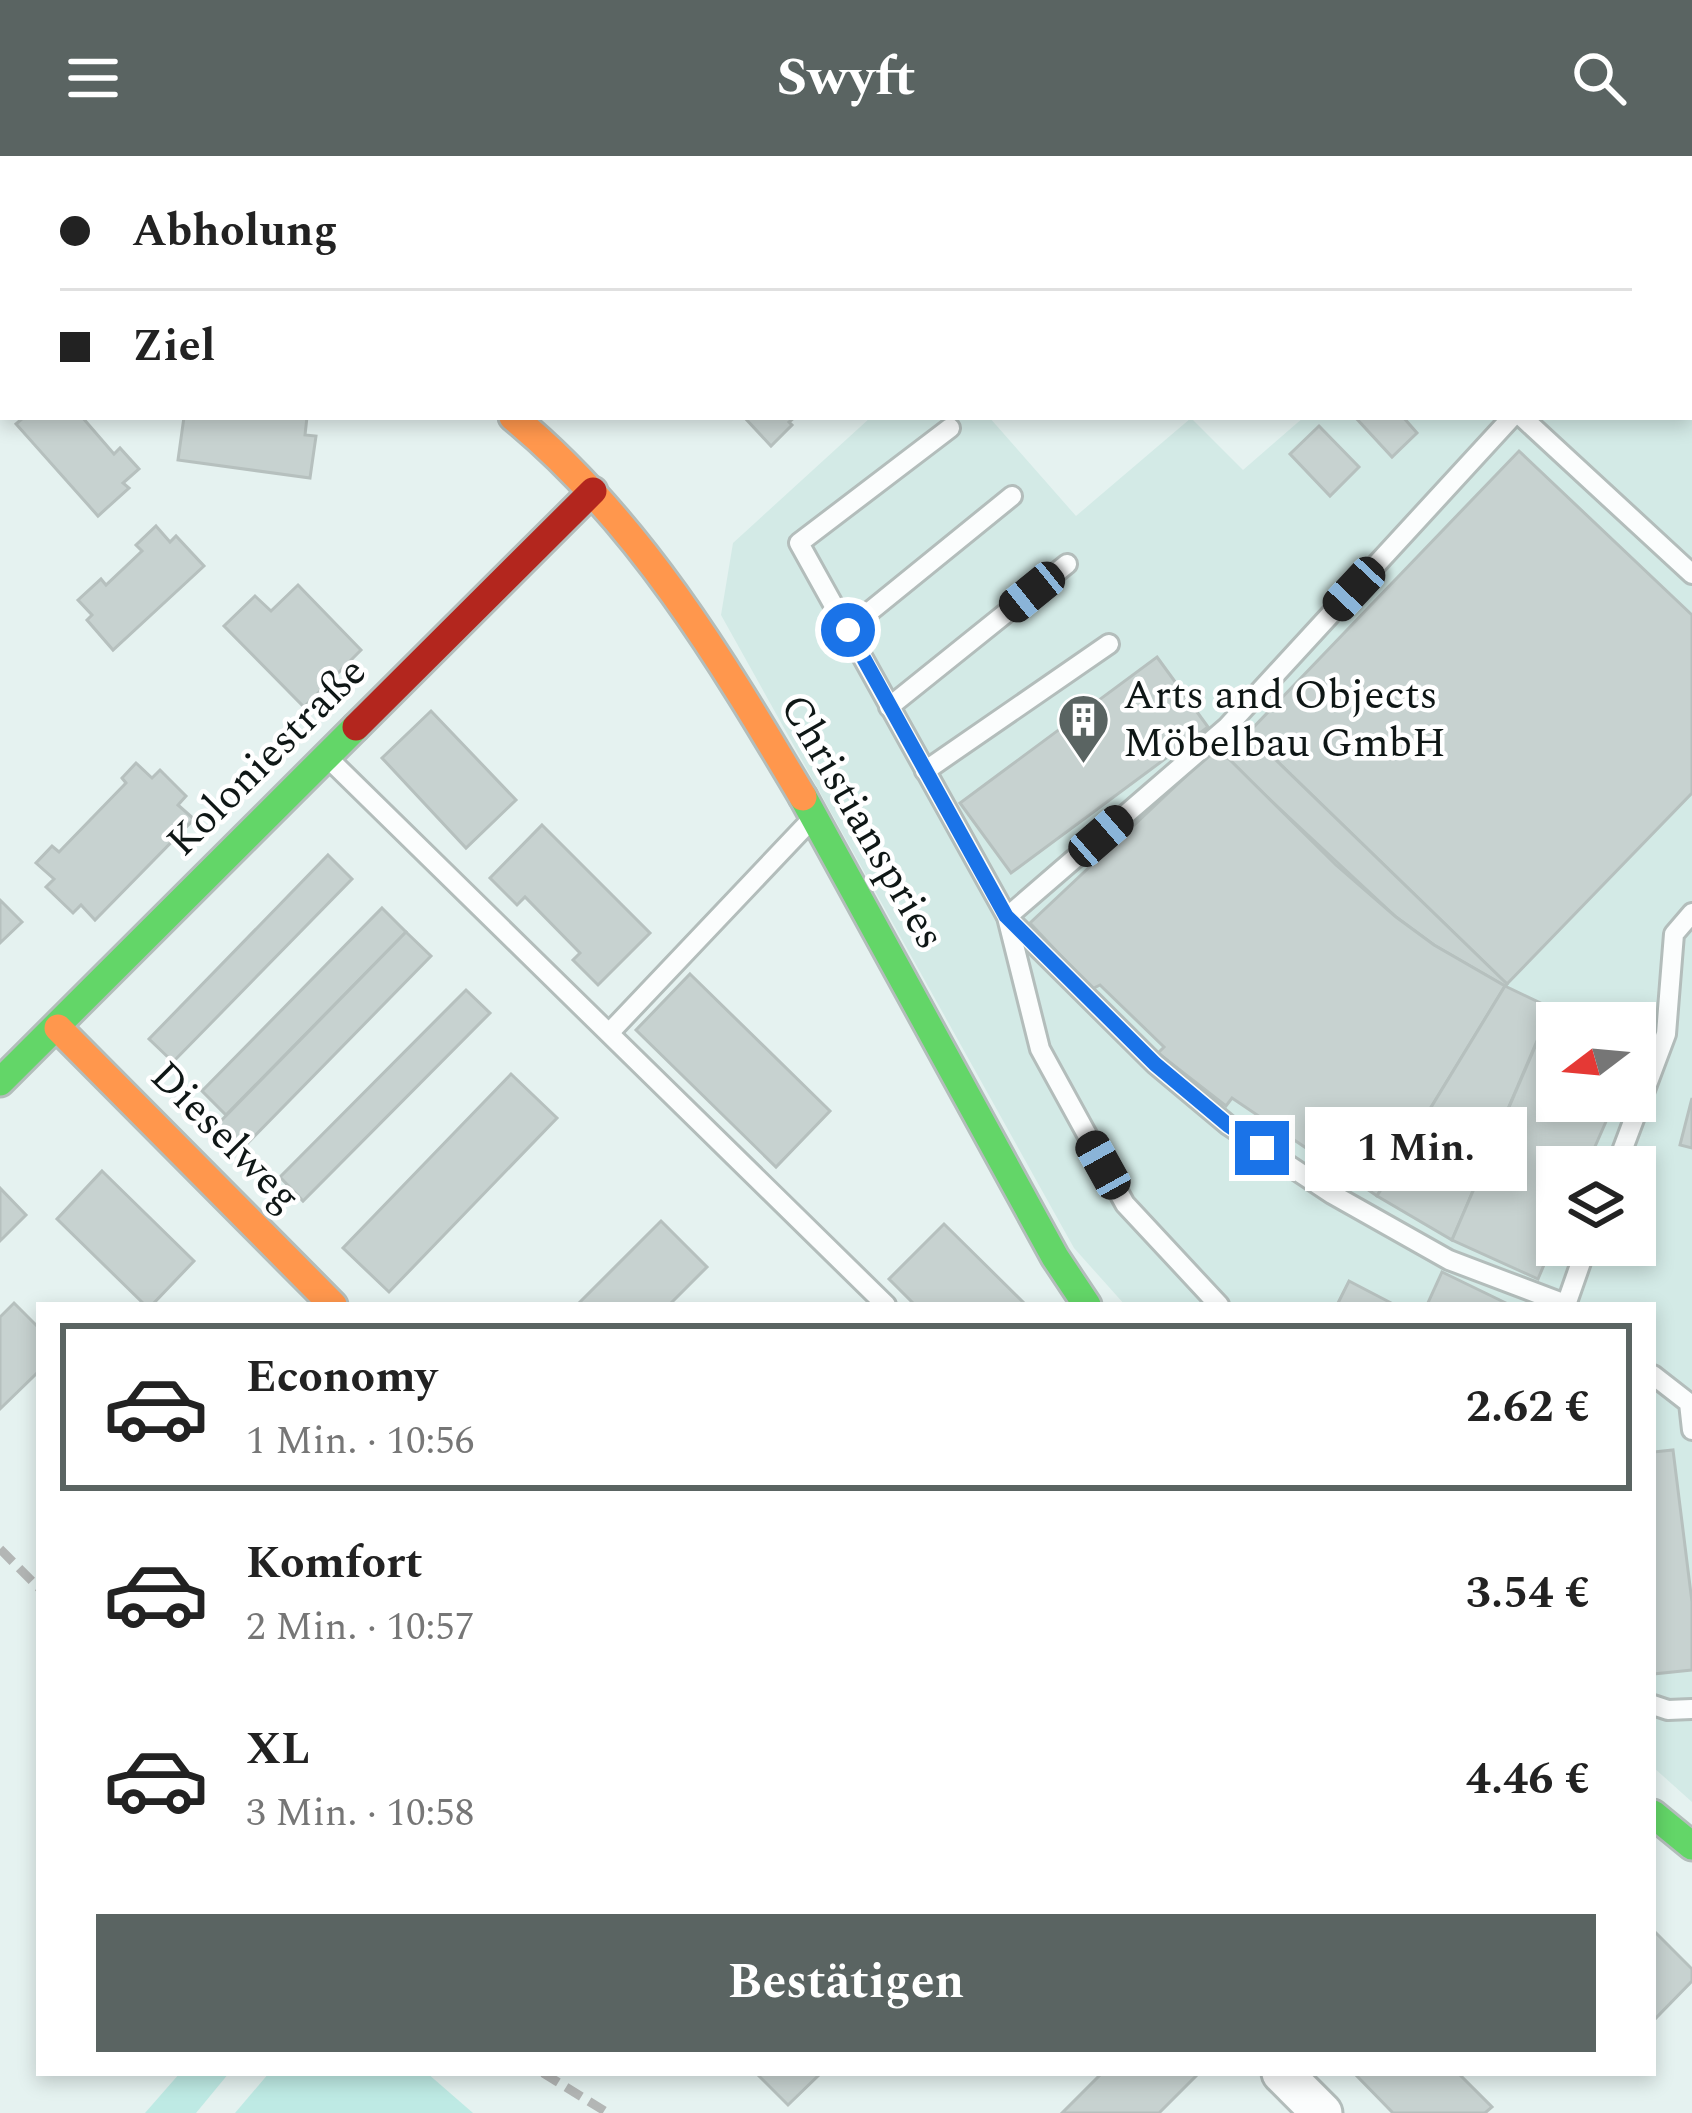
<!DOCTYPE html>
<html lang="de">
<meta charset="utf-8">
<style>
:root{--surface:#fff;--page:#f2f2f2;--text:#222;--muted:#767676;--line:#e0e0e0;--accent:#5a6462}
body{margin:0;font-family:Spectral,serif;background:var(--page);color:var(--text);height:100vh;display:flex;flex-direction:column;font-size:45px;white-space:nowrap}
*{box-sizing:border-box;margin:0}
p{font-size:39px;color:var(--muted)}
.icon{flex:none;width:66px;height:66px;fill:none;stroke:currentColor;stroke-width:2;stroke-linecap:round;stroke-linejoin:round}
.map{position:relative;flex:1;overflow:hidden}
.sheet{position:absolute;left:36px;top:1146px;width:1620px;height:774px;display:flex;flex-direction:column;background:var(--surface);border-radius:0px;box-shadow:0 6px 18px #0003}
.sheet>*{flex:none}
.guide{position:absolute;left:0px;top:0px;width:1692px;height:264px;box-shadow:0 6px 18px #0003;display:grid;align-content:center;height:264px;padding:0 60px;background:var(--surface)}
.needle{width:78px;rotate:254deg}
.tools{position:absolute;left:1536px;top:846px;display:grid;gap:24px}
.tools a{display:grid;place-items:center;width:120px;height:120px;border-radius:0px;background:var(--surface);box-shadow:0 6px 18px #0003;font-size:60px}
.end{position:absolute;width:54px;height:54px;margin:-27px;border:15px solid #1a73e8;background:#fff;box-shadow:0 0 0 6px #fff}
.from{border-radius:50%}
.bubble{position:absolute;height:84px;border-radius:0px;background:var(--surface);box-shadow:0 6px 18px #0003;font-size:39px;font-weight:700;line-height:84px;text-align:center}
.car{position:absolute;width:36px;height:72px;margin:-36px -18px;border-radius:15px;box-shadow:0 0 9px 3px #0007;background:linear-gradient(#222 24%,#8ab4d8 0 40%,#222 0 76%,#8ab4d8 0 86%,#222 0)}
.guide b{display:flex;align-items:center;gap:42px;height:114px;font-size:45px}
.guide b+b{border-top:3px solid var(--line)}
.guide i{width:30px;height:30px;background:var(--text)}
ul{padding:21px 0 0;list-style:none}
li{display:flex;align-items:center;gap:36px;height:168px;margin:0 24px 18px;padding:0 36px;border:6px solid transparent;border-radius:0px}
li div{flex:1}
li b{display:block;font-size:45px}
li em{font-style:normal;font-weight:700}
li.current{border-color:var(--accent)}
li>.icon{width:108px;height:108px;stroke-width:1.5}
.action{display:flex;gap:24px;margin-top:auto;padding:24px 60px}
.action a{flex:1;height:138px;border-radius:0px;background:var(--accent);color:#fff;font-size:48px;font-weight:700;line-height:138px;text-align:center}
header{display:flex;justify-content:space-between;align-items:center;height:156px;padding:0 60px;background:var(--accent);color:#fff;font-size:54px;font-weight:700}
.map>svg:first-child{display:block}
.built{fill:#d3eae6;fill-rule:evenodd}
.green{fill:#beeae4}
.water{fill:#86c4be}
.building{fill:#c7d2d0;stroke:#b6c0be;stroke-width:3}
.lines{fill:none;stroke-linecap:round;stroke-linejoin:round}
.lane-casing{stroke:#b3bdbb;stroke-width:24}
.street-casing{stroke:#b3bdbb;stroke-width:45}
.fast-casing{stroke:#b3bdbb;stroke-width:33}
.slow-casing{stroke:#b3bdbb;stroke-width:33}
.jam-casing{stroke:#b3bdbb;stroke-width:33}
.lane{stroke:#fbfdfd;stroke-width:18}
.street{stroke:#fbfdfd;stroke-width:39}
.fast{stroke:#63d668;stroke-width:27}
.slow{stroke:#ff974d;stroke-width:27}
.jam{stroke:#b3261e;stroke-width:27}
.rail{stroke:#b3b6b5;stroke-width:9;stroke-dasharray:18 9;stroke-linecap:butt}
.route{stroke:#1a73e8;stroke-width:15}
.labels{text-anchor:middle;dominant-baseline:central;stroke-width:9;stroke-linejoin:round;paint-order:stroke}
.poi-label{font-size:42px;fill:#0f1716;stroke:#fff;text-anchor:start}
.street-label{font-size:42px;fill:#0f1716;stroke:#fff}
</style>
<header><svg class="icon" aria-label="menu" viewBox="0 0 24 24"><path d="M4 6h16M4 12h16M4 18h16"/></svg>Swyft<svg class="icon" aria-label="search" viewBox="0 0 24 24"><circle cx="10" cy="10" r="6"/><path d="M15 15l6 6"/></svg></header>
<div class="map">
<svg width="1692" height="1957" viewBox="0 0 1692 1957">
<rect width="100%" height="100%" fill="#e5f2f0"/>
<g class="built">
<path d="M 50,0 L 661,0 L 658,3 Z"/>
<path d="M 1689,125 L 1692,128 L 1692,1646 L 1653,1611 L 1653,1149 L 1125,1149 L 1074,1092 L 721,459 L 733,387 L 871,261 L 989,261 L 1076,360 L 1191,262 L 1243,314 L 1304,261 L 1689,261 ZM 1557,867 L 1635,867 L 1635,945 L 1557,945 ZM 1557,1011 L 1635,1011 L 1635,1089 L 1557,1089 Z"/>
</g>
<g class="green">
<path d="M 180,1917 L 229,1917 L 196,1957 L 145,1957 Z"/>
<path d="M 269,1917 L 427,1917 L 473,1957 L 235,1957 Z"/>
</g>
<path class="water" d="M 1169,0 L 1692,0 L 1692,128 L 1689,3 Z"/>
<g class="building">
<path d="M 386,0 L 502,0 L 505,3 L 388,3 Z"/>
<path d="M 712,0 L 850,0 L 853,3 L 709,3 Z"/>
<path d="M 24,261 L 82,261 L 114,298 L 120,292 L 139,313 L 123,327 L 129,332 L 98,360 L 16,268 Z"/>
<path d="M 184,261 L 307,261 L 305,279 L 316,280 L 310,322 L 178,304 Z"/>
<path d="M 744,261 L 795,261 L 789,266 L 792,269 L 771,290 Z"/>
<path d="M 1355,261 L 1403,261 L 1417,277 L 1392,301 Z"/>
<path d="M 1319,270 L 1359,311 L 1330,340 L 1290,298 Z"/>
<path d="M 1519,295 L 1692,459 L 1692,637 L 1507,828 L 1248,577 Z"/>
<path d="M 156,370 L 170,386 L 176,380 L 204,410 L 113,494 L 87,464 L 92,459 L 78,444 L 101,423 L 106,429 L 142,395 L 136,389 Z"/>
<path d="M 298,429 L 361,494 L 304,551 L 224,470 L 255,440 L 271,455 Z"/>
<path d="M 1157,501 L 1208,571 L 1011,717 L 960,647 Z"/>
<path d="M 431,555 L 516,644 L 466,692 L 382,602 Z"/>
<path d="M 1248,577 L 1507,828 L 1505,830 L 1434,789 L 1396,761 L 1224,601 Z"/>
<path d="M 1217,591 L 1336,709 L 1396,761 L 1434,789 L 1505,830 L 1377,1040 L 1232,942 L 1226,950 L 1158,897 L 1164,891 L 1100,829 L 1092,833 L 1030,767 Z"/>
<path d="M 136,607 L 152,622 L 160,614 L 186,640 L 178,649 L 194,663 L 95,764 L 81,749 L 73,757 L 46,731 L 54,723 L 36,707 L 52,690 L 59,696 L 126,627 L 122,622 Z"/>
<path d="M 542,669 L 650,777 L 598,829 L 573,804 L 580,797 L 525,741 L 517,749 L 490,722 Z"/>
<path d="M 328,699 L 352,723 L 173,906 L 149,883 Z"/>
<path d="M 0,744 L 22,766 L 0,787 Z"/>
<path d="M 382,752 L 406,776 L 226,959 L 202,935 Z"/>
<path d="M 406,776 L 431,800 L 240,995 L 215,971 Z"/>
<path d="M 690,818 L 830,955 L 776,1011 L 636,874 Z"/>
<path d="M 1505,830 L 1551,852 L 1452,1084 L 1377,1040 Z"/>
<path d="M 466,834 L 490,857 L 303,1045 L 280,1021 Z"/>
<path d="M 1553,849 L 1596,867 L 1557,867 L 1557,945 L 1615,945 L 1586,1011 L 1557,1011 L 1557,1078 L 1538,1123 L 1452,1084 Z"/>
<path d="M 511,918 L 557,962 L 389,1136 L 343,1092 Z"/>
<path d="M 1692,942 L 1692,992 L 1680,989 Z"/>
<path d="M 102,1015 L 194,1105 L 152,1149 L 145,1149 L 57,1063 Z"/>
<path d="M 0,1032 L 26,1059 L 0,1085 Z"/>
<path d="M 661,1065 L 707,1111 L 669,1149 L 577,1149 Z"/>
<path d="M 944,1068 L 1026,1149 L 915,1149 L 889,1123 Z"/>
<path d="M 1442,1116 L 1510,1149 L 1427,1149 Z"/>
<path d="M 1349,1125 L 1395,1149 L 1337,1149 Z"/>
<path d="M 14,1147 L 39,1172 L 39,1215 L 0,1253 L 0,1161 Z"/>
<path d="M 1673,1294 L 1692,1446 L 1692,1514 L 1653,1518 L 1653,1296 Z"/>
<path d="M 1653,1774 L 1692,1813 L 1692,1825 L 1653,1865 Z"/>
<path d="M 756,1917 L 821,1917 L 788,1949 Z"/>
<path d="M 1102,1917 L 1199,1917 L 1159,1957 L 1062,1957 Z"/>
<path d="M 1354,1917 L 1458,1917 L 1492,1951 L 1485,1957 L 1393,1957 Z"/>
</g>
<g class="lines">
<defs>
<g id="lane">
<path d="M 1689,63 L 1692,60"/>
<path d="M 1689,208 L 1692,211"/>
<path d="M 0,242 L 3,239"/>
<path d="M 1512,261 L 1227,571 L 1007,761 L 1155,908 L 1228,969 L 1332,1038 L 1449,1104 L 1565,1148"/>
<path d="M 1522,261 L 1692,418"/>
<path d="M 950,272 L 799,387 L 1007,761 L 1040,893 L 1125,1048 L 1219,1149"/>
<path d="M 847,474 L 1012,340"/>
<path d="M 889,551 L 1067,408"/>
<path d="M 330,604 L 886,1149"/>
<path d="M 925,615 L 1109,488"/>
<path d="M 611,875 L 811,664"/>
<path d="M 1616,1011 L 1666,878 L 1674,778 L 1692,757"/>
<path d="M 1566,1149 L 1587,1089"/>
<path d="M 1653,1219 L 1689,1247 L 1692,1274"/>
<path d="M 1653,1549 L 1668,1554 L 1692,1553"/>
</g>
<g id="street">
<path d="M 939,0 L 942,3"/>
<path d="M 1282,1917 L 1322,1957"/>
</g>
<g id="fast">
<path d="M 803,641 L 1055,1101 L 1087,1149"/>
<path d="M 0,926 L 356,571"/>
<path d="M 1653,1658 L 1692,1690"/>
</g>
<g id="slow">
<path d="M 513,261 C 638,364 721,503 803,641"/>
<path d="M 58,872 L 333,1149"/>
</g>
<g id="jam">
<path d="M 0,15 L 3,18"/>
<path d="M 356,571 L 593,335"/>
</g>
</defs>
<use href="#lane" class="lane-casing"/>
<use href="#street" class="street-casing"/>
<use href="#fast" class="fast-casing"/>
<use href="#slow" class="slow-casing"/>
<use href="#jam" class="jam-casing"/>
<use href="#lane" class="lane"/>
<use href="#street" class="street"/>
<use href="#fast" class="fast"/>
<use href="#slow" class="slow"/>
<use href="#jam" class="jam"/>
<g class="rail">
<path d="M 0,1393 L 39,1432"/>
<path d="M 543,1917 L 608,1957"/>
</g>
</g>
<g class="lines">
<path class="route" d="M 848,474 L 1006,760 L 1155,908 L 1228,969 L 1262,992"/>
</g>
<defs>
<symbol id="building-pin" viewBox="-11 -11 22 30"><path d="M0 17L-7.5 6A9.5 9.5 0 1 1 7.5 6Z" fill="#5a6462" stroke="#fff"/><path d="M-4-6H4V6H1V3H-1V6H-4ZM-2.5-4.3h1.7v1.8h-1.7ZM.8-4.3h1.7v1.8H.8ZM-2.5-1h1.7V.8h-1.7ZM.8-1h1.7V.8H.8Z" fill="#fff"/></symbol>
</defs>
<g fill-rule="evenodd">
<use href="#building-pin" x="1054" y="534" width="59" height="81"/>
</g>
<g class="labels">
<g class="poi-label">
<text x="1123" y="539">Arts and Objects<tspan x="1123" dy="48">Möbelbau GmbH</tspan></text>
</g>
<g class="street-label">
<text transform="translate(267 601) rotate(-45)">Koloniestraße</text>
<text transform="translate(862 666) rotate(60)">Christianspries</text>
<text transform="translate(225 981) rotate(45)">Dieselweg</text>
</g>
</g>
</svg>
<div class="tools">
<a><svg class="needle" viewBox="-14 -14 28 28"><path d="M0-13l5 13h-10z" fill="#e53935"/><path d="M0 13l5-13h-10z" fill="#767676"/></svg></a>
<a><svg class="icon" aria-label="layers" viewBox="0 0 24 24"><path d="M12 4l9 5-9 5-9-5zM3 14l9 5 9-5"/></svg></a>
</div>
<i class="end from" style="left:848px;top:474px"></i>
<i class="end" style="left:1262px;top:992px"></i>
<div class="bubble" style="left:1305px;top:951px;width:222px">1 Min.</div>
<i class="car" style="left:1354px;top:433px;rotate:223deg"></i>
<i class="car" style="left:1032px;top:436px;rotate:231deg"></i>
<i class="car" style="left:1101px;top:680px;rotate:49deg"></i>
<i class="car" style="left:1103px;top:1009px;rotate:331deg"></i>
<div class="guide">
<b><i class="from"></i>Abholung</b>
<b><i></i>Ziel</b>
</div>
<section class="sheet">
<ul>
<li class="current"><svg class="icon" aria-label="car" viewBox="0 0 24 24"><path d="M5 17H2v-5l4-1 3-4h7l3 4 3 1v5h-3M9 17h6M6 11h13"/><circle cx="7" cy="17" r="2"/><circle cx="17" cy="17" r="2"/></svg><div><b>Economy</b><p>1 Min. · 10:56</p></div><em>2.62 €</em></li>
<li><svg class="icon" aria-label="car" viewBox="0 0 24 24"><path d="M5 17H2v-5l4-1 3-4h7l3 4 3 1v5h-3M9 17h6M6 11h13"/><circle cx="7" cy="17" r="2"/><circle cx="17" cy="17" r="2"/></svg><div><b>Komfort</b><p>2 Min. · 10:57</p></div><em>3.54 €</em></li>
<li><svg class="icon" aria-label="car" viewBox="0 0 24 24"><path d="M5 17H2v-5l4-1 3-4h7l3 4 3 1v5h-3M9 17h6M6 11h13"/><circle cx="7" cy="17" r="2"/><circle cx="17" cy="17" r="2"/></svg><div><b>XL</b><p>3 Min. · 10:58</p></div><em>4.46 €</em></li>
</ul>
<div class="action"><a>Bestätigen</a></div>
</section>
</div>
